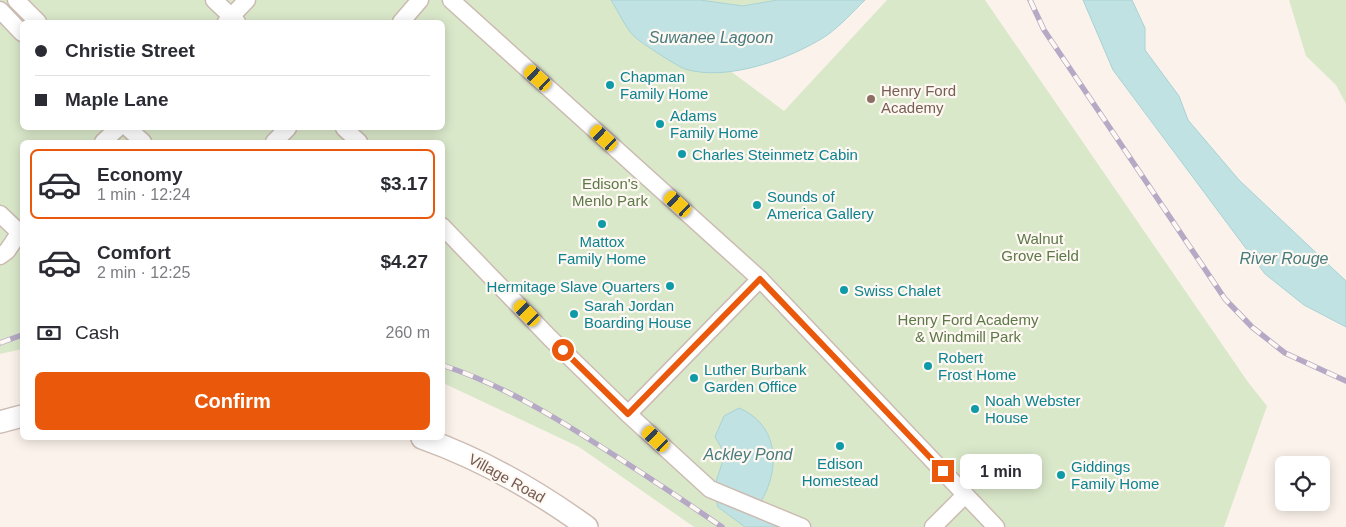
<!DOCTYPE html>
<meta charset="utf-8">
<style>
:root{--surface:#fff;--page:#f2f2f3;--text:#2b2b33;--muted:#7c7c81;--line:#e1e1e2;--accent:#ea580c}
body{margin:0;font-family:Arial,sans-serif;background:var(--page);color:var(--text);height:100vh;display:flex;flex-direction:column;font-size:19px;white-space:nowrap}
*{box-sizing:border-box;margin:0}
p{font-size:16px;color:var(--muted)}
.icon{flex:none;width:28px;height:28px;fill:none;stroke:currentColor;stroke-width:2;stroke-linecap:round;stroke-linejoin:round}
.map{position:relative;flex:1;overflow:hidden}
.details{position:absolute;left:20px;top:140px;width:425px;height:300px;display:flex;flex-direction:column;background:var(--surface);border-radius:8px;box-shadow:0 2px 12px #0003}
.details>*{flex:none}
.banner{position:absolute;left:20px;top:20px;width:425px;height:110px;border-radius:8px;box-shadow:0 2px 12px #0003;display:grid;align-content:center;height:110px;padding:0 15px;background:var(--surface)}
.tools{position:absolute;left:1275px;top:456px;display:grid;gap:10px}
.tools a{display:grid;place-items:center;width:55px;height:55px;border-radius:8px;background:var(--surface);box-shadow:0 2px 12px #0003;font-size:25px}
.end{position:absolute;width:22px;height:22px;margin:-11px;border:6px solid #ea580c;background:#fff;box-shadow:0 0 0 2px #fff}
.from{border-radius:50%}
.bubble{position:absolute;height:35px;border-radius:8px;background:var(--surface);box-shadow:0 2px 12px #0003;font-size:16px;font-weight:600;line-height:35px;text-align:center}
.car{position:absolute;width:15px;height:30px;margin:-15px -8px;border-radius:6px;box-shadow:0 0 4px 1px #0007;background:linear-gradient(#f5c518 24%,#345 0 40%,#f5c518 0 76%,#345 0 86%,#f5c518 0)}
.banner b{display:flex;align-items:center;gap:18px;height:48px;font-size:19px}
.banner b+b{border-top:1px solid var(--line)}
.banner i{width:12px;height:12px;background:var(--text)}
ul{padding:9px 0 0;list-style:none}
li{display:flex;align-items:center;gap:15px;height:70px;margin:0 10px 8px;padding:0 5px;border:2px solid transparent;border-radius:8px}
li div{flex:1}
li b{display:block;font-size:19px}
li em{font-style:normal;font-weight:600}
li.on{border-color:var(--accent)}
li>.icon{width:45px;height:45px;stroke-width:1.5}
.pay{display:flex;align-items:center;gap:12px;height:55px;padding:0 15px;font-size:19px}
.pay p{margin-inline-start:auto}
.button{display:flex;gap:10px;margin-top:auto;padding:10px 15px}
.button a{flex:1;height:58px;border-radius:8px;background:var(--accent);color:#fff;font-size:20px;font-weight:600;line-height:58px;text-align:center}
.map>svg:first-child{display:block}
.green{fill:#dae8ca;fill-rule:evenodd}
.water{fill:#c1e2e3;stroke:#a8d2d4}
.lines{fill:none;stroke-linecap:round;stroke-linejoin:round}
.minor-casing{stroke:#ccbbb2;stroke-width:19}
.tertiary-casing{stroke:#ccbbb2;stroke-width:24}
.minor{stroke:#fff;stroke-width:16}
.tertiary{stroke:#fff;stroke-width:21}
.rail-casing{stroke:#b5a9c5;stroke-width:5.5}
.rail{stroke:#fef8f2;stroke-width:4;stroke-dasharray:11;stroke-linecap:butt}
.route{stroke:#ea580c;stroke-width:6}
.culture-dot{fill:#0f9aa8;stroke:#fef8f2;stroke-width:2}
.education-dot{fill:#8d6e63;stroke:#fef8f2;stroke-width:2}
.labels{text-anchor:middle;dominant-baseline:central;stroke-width:4.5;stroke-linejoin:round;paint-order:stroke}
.culture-label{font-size:15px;fill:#0d838f;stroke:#fef8f2;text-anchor:start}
.education-label{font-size:15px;fill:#785e54;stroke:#fef8f2;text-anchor:start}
.park-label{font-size:15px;fill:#5d7849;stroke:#fef8f2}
.street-label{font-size:15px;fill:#745950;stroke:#fef8f2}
.water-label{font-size:16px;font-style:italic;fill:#487b7e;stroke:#fef8f2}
</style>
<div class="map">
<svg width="1346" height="527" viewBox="0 0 1346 527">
<rect width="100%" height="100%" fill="#fbf3eb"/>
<g class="green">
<path d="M 0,0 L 635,0 L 784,111 L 887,0 L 985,0 L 1248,382 L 1267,406 L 1224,527 L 694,527 L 579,447 L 443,383 L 442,142 L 22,142 L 22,349 L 0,354 ZM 22,22 L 442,22 L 442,128 L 22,128 Z"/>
<path d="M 700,0 L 777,0 L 743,6 Z"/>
<path d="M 1289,0 L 1346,0 L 1346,104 L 1336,85 L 1306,56 Z"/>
</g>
<g class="water">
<path d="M 611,0 L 700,0 L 743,6 L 777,0 L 865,0 C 853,12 840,26 826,36 C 790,59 727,82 685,69 C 677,66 643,44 636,38 C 627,31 618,11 611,0 Z"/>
<path d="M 1083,0 L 1132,0 L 1145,28 L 1145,50 L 1179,96 L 1188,120 L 1239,180 L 1346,281 L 1346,327 L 1304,305 L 1265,274 L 1113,70 Z"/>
<path d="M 739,408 C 779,425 781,469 760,503 L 771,523 L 777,527 L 745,527 L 718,507 L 716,498 L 716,482 L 723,460 L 721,447 L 715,437 L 724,416 Z"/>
</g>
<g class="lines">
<defs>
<g id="minor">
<path d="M 16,0 L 38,22"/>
<path d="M 214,0 L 237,22"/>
<path d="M 451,0 L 760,279 L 996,527"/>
<path d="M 0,10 L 22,33"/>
<path d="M 226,22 L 247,0"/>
<path d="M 401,22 L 420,0"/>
<path d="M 128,128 L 143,142"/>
<path d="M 344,128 L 359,142"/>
<path d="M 103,142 L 118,128"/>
<path d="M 274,142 L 288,128"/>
<path d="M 0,214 L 20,233"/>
<path d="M 442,226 L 550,338 L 628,414 L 710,489 L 802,527"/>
<path d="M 0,256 L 7,251 L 22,229"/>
<path d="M 628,414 L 760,279"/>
<path d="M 933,527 L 965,495"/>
</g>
<g id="tertiary">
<path d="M 0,422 L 22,416"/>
<path d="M 422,438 C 481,459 536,490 587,527"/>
</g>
</defs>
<use href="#minor" class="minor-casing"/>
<use href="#tertiary" class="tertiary-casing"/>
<use href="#minor" class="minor"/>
<use href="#tertiary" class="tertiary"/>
<defs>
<g id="rail">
<path d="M 1030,0 L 1044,30 L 1225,299 L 1252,327 L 1285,353 L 1346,381"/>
<path d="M 0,343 L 22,335"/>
<path d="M 442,365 C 497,383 547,412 595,443 C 638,470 680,498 722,527"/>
</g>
</defs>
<use href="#rail" class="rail-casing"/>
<use href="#rail" class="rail"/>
</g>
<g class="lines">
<path class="route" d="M 563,350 L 628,414 L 760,279 L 943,471"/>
</g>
<g class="culture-dot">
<circle cx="610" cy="85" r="5"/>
<circle cx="660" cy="124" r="5"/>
<circle cx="682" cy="154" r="5"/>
<circle cx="757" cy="205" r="5"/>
<circle cx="602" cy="224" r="5"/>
<circle cx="670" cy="286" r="5"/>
<circle cx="844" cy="290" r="5"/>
<circle cx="574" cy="314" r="5"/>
<circle cx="928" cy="366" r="5"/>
<circle cx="694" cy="378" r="5"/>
<circle cx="975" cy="409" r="5"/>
<circle cx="840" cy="446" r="5"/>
<circle cx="1061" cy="475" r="5"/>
</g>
<circle class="education-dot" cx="871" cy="99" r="5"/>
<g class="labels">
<g class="culture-label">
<text x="620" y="76">Chapman<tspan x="620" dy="17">Family Home</tspan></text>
<text x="670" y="115">Adams<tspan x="670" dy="17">Family Home</tspan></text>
<text x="692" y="154">Charles Steinmetz Cabin</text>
<text x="767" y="196">Sounds of<tspan x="767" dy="17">America Gallery</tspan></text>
<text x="602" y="241" text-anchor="middle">Mattox<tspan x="602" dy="17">Family Home</tspan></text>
<text x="660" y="286" text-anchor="end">Hermitage Slave Quarters</text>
<text x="854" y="290">Swiss Chalet</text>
<text x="584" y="305">Sarah Jordan<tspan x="584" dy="17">Boarding House</tspan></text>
<text x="938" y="357">Robert<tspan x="938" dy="17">Frost Home</tspan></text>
<text x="704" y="369">Luther Burbank<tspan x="704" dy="17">Garden Office</tspan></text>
<text x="985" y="400">Noah Webster<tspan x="985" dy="17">House</tspan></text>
<text x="840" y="463" text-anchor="middle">Edison<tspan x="840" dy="17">Homestead</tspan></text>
<text x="1071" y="466">Giddings<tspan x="1071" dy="17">Family Home</tspan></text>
</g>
<g class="education-label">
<text x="881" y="90">Henry Ford<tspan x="881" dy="17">Academy</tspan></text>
</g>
<g class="park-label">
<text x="610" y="183">Edison's<tspan x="610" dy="17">Menlo Park</tspan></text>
<text x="1040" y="238">Walnut<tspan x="1040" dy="17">Grove Field</tspan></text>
<text x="968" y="319">Henry Ford Academy<tspan x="968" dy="17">&amp; Windmill Park</tspan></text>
</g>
<g class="street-label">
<text transform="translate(507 478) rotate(29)">Village Road</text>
</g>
<g class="water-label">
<text x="711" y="37">Suwanee Lagoon</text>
<text x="1284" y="258">River Rouge</text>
<text x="748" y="454">Ackley Pond</text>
</g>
</g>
</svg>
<div class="tools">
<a><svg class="icon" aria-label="locate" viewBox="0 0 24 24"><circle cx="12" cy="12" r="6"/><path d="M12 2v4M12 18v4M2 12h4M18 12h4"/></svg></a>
</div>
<i class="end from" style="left:563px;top:350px"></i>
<i class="end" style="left:943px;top:471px"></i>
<div class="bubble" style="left:960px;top:454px;width:82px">1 min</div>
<i class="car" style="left:538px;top:78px;rotate:312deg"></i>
<i class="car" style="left:604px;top:138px;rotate:312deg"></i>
<i class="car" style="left:678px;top:204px;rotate:312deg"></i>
<i class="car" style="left:527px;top:313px;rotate:316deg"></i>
<i class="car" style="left:656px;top:439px;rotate:313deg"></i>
<div class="banner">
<b><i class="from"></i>Christie Street</b>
<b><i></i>Maple Lane</b>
</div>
<section class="details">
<ul>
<li class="on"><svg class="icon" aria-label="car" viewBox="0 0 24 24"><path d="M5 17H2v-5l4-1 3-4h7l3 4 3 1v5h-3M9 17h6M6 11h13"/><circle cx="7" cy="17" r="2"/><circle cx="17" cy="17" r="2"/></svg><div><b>Economy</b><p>1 min · 12:24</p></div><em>$3.17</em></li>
<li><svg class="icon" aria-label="car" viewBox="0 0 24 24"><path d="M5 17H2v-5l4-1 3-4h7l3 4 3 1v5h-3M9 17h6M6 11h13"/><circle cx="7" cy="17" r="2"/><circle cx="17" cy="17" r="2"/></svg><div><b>Comfort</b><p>2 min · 12:25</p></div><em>$4.27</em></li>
</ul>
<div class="pay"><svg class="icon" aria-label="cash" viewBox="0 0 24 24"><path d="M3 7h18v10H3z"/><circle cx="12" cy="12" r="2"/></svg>Cash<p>260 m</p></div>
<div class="button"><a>Confirm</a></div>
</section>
</div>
